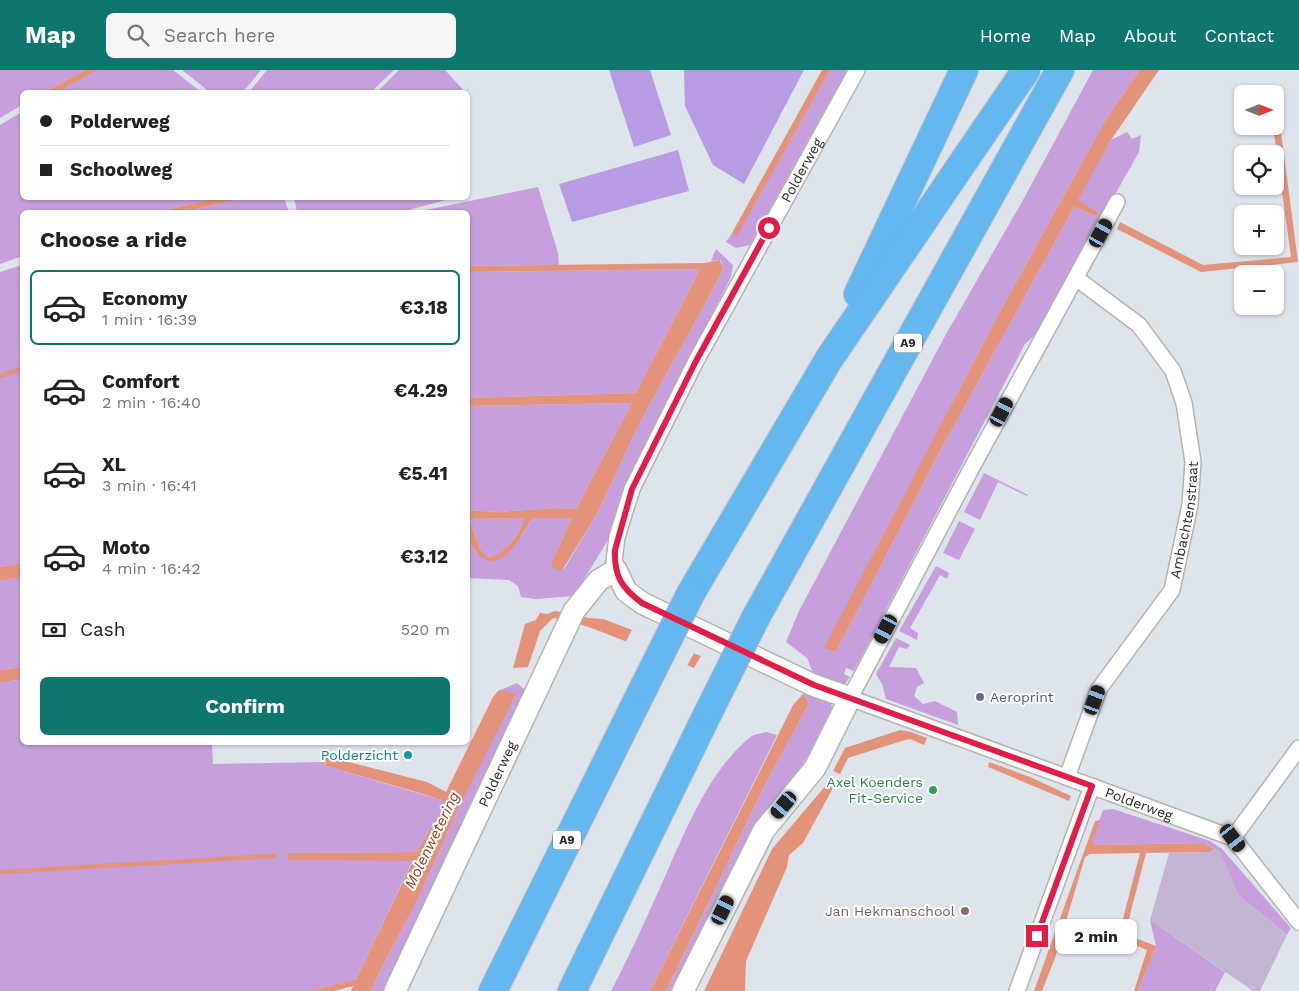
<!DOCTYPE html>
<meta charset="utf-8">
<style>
:root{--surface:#fff;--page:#f6f6f6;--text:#222;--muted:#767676;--line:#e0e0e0;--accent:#0f766e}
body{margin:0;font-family:"Work Sans",sans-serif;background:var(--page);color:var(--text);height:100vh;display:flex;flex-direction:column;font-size:19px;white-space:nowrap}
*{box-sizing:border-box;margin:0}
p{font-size:16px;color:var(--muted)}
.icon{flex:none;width:28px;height:28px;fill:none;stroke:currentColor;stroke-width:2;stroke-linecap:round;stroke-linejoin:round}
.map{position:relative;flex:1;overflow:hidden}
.sheet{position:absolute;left:20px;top:140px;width:450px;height:535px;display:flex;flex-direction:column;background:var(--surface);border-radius:8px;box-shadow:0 1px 4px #0004}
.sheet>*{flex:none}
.guide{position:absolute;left:20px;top:20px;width:450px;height:110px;border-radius:8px;box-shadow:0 1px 4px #0004;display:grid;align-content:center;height:110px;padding:0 20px;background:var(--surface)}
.needle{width:32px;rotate:90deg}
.tools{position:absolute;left:1234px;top:15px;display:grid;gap:10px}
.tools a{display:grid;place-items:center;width:50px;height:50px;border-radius:8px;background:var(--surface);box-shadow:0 1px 4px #0004;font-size:25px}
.end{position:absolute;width:22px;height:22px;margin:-11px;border:6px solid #e11d48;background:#fff;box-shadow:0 0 0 2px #fff}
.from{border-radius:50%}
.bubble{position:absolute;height:35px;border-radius:8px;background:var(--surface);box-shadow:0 1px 4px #0004;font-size:16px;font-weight:700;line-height:35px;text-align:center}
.car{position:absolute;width:15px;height:30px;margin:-15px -8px;border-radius:6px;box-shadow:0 0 4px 1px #0007;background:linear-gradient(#222 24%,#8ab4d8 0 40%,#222 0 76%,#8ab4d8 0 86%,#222 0)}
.guide b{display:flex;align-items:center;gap:18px;height:48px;font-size:19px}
.guide b+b{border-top:1px solid var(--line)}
.guide i{width:12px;height:12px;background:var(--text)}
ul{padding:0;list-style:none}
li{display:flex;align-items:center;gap:15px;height:75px;margin:0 10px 8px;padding:0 10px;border:2px solid transparent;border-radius:8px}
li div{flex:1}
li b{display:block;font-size:19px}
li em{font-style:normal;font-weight:700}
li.on{border-color:var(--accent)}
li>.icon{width:45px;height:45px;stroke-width:1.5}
h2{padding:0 20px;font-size:22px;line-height:60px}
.pay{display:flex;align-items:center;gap:12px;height:55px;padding:0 20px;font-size:19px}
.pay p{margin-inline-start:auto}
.button{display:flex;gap:10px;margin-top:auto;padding:10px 20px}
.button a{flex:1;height:58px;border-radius:8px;background:var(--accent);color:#fff;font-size:20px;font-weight:700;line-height:58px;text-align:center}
header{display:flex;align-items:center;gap:30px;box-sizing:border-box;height:70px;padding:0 25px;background:var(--accent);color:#fff}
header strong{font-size:24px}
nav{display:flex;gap:28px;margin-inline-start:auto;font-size:18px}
.search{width:350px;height:45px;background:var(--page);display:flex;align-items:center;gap:12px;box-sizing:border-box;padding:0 18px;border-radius:8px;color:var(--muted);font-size:19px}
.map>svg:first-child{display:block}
.green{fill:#c69fdc}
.cemetery{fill:#c4b6d3}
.pitch{fill:#b89ce3}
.water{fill:#e3937a;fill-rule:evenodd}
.pier{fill:#dee4eb}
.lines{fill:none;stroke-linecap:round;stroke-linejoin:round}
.stream{stroke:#e3937a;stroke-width:4.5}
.street-casing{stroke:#b5b3aa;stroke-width:18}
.secondary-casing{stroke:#b5b3aa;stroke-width:24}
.highway-casing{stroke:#c3c3c3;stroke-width:30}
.street{stroke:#fff;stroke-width:15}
.secondary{stroke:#fff;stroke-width:21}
.highway{stroke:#64b7ef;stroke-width:28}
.highway-bridge-casing{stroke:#c3c3c3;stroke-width:30;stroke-linecap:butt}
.highway-bridge{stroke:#64b7ef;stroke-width:28}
.route{stroke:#e11d48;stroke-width:6}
.service-dot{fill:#5c6f8a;stroke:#fff;stroke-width:2}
.culture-dot{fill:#0f9aa8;stroke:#fff;stroke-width:2}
.leisure-dot{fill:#2e9e5b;stroke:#fff;stroke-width:2}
.education-dot{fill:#8d6e63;stroke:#fff;stroke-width:2}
.labels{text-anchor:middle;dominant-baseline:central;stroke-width:4;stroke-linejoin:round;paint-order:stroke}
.shield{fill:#fff;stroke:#6a6a6a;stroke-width:1}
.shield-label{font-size:12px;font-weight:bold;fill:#2a2a2a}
.street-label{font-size:14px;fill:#2a2a2a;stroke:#fff}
.service-label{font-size:14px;fill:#4e5e75;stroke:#fff;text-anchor:start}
.culture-label{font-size:14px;fill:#0d838f;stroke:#fff;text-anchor:end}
.leisure-label{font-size:14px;fill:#27864d;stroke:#fff;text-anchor:end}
.education-label{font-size:14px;fill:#785e54;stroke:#fff;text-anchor:end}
.water-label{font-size:15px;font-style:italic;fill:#8f3e1a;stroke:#fff}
</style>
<header>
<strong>Map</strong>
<div class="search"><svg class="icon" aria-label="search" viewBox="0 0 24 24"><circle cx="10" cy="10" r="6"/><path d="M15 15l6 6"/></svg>Search here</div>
<nav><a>Home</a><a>Map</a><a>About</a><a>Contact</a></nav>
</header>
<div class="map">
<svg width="1299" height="921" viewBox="0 0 1299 921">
<rect width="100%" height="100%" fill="#dee4eb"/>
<g class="green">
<path d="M 0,0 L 85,0 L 45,22 L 22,22 L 22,35 L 0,48 Z"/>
<path d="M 98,0 L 173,0 L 201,22 L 58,22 Z"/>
<path d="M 182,0 L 261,0 L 243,22 L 210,22 Z"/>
<path d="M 267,0 L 394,0 L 371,22 L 249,22 Z"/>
<path d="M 399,0 L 445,0 L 465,22 L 377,22 Z"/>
<path d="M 830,0 L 847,0 L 750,175 L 736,178 L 726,172 L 732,163 L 737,165 Z"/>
<path d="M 1093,0 L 1140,0 L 1106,49 L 1002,238 L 825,578 L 836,582 L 938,385 L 1074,137 L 1096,146 L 1099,143 L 1077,131 L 1111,70 L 1127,62 L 1132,69 L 1141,65 L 1139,82 L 1037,263 L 1025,274 L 854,601 L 846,598 L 844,604 L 850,607 L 844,615 L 814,606 L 807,588 L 786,572 L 799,541 L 945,266 L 1023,130 Z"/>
<path d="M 22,42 L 22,128 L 214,128 L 160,142 L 22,142 L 22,186 L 0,194 L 0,55 Z"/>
<path d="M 538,117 L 558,183 L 559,195 L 468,196 L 468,142 L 416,142 Z"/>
<path d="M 245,128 L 284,128 L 289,142 L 182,142 Z"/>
<path d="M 294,128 L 453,128 L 401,142 L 297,142 Z"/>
<path d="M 716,179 L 733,195 L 731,207 L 628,409 L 621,426 L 611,465 L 574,526 L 535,529 L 521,527 L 518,516 L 509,510 L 468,508 L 468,463 L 476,482 L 489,491 L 522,466 L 532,448 L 572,448 L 550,496 L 564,499 L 597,444 L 638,356 L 717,212 L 723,198 L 721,190 L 711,191 Z"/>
<path d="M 22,195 L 22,493 L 0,497 L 0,202 Z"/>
<path d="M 700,199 L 636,323 L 468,328 L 468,202 Z"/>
<path d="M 632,333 L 576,439 L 558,438 L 498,442 L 468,440 L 468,336 Z"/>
<path d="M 984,403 L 1028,425 L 1027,426 L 998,412 L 980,450 L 964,442 Z"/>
<path d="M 526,448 C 518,463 506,486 487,487 L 480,478 L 470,452 L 471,449 Z"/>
<path d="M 959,451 L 975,459 L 959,490 L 943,483 Z"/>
<path d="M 936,496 L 949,503 L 947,509 L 940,505 L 910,558 L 918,563 L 917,570 L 899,561 Z"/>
<path d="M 22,507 L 22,597 L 0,600 L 0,511 Z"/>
<path d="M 896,568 L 910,575 L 907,579 L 899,577 L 889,597 L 916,598 L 924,613 L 917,617 L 914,626 L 923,634 L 935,631 L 957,642 L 958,655 L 886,629 L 882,614 L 876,604 Z"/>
<path d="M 22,609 L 22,672 L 212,673 L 213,694 L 325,692 L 326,696 L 441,730 L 445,735 L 416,782 L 288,783 L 287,790 L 413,790 L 356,909 L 311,921 L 0,921 L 0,613 Z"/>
<path d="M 517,613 L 525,620 L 526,626 L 389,921 L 371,921 L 382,897 L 417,831 L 458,739 L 515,624 L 498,621 Z"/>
<path d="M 805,618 L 831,632 L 832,639 L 822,664 L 792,711 L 760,748 L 698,872 L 670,921 L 666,921 L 762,721 L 809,633 L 803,624 Z"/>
<path d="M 766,662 L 777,665 L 650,921 L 611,921 C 629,887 644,853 660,818 C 682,769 708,699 752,666 C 755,664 762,663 766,662 Z"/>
<path d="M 1113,739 L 1210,771 L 1222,779 L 1291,858 L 1287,865 L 1238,825 L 1220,782 L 1204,773 L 1094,775 L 1092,770 L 1103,740 Z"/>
<path d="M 1150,850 L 1225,902 L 1215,921 L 1138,921 L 1156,876 Z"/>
</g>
<path class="cemetery" d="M 1214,779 L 1220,781 L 1238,825 L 1287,865 L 1260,921 L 1253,921 L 1150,850 L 1169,783 L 1210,782 Z"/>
<g class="pitch">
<path d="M 609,0 L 650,0 L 671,65 L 634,77 Z"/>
<path d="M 684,0 L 804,0 L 744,114 L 713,95 L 685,36 Z"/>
<path d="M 678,80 L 689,121 L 572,152 L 559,114 Z"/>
</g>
<g class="water">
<path d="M 85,0 L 98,0 L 58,22 L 45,22 Z"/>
<path d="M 822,0 L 830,0 L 737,166 L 732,163 Z"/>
<path d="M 1140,0 L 1159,0 L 1111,70 L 1078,130 L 1099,143 L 1096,146 L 1074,137 L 938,385 L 836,582 L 824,578 L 1002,238 L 1106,49 Z"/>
<path d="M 1275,46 L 1281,62 L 1298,192 L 1201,202 L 1117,159 L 1120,152 L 1203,195 L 1291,187 L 1273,56 L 1275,56 Z"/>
<path d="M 214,128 L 245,128 L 182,142 L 160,142 Z"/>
<path d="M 720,190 L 723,198 L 717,212 L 638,356 L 597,444 L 563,499 L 560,501 L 550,496 L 572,448 L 532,448 C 524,462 512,485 497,490 C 483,496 470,476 468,464 C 466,457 467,448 468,440 L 498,442 L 558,438 L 576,439 L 632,333 L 468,336 L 468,328 L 636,323 L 700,199 L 468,202 L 468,196 L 704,193 ZM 525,448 C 520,463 505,486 487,487 L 480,478 L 470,452 L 471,449 Z"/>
<path d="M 22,493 L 22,507 L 0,511 L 0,497 Z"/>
<path d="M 555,541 L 589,548 L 603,549 L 701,586 L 694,598 L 589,557 L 553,548 L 540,561 L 528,597 L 513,598 L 525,554 L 536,550 L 540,543 L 547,544 Z"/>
<path d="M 22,597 L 22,609 L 0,613 L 0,600 Z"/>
<path d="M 502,620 L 516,624 L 458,739 L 417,831 L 382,897 L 371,921 L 351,921 L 353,916 L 334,921 L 311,921 L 356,909 L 413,791 L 287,790 L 288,783 L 416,782 L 445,735 L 441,730 L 416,722 L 326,696 L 325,686 L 427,712 L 446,722 L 493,627 L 498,621 Z"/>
<path d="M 803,624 L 809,633 L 762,721 L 666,921 L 650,921 L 793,635 Z"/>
<path d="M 900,660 L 911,662 L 927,668 L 924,675 L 910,669 L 905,670 L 848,688 L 840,704 L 833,701 L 845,678 Z"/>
<path d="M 989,692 L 1030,707 L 1071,726 L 1069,731 L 988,697 Z"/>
<path d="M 827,714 L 833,718 L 803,773 L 789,785 L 787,797 L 746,891 L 745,921 L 704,921 L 772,779 Z"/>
<path d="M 1100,750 L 1093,770 L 1094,775 L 1204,773 L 1214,779 L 1210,782 L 1146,783 L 1125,864 L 1156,876 L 1138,921 L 1134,921 L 1147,880 L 1118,868 L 1140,783 L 1090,784 L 1085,787 L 1055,888 L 1042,921 L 1034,921 L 1095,751 Z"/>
</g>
<path class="pier" d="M 633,558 L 695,581 L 686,598 L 624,575 Z"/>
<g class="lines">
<g class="stream">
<path d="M 0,306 L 22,299"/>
<path d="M 0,802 L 275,786"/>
</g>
<defs>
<g id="street">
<path id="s1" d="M 1117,132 L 970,401 L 850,628 L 1233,768"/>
<path id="s2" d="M 616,500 L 614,491 L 617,467 L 632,419 L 696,291 L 857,0"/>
<path id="s3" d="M 1067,707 L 1099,619 L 1172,520 L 1190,435 L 1193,392 L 1184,333 L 1173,301 L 1139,255 L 1076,208"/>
<path d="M 1233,768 L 1299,678"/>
<path d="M 1233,768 L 1299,852"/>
<path d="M 1017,921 L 1092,716"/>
</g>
<g id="secondary">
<path id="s4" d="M 395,921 L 574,541 L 599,510 L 616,500 L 626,521 L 642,533 L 813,615 L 850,628 L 815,698 L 764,760 L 683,921"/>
</g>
<g id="highway">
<path d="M 858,224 L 964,0"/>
<path d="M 691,523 L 829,289 L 1026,0"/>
<path d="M 756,547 L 1060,0"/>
<path d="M 493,921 L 643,619"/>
<path d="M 572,921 L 709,641"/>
</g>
</defs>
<use href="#street" class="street-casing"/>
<use href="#secondary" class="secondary-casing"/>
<use href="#highway" class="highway-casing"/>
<use href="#street" class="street"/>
<use href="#secondary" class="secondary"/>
<use href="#highway" class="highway"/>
<defs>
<g id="highway-bridge">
<path d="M 643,619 L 691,523"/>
<path d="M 709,641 L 756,547"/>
</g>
</defs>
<use href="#highway-bridge" class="highway-bridge-casing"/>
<use href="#highway-bridge" class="highway-bridge"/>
</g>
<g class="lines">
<path class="route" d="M 769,158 L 696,291 L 632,419 L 615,480 C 614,507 622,518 642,533 L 814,615 L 1092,716 L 1037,866"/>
</g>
<circle class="service-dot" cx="980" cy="627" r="5"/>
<circle class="culture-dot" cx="408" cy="685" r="5"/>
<circle class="leisure-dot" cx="933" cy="720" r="5"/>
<circle class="education-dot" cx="965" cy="841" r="5"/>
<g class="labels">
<g class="shield">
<rect x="894" y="263.5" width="28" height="19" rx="4"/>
<rect x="553" y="760.5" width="28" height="19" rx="4"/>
</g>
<g class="shield-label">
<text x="908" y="273">A9</text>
<text x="567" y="770">A9</text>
</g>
<g class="street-label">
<text stroke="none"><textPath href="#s2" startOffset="445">Polderweg</textPath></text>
<text stroke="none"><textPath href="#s3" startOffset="288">Ambachtenstraat</textPath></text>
<text stroke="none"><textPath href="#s4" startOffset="240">Polderweg</textPath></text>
<text stroke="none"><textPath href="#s1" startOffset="871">Polderweg</textPath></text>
</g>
<g class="service-label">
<text x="990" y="627">Aeroprint</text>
</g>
<g class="culture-label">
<text x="398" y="685">Polderzicht</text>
</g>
<g class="leisure-label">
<text x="923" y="712">Axel Koenders<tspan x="923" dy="16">Fit-Service</tspan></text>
</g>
<g class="education-label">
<text x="955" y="841">Jan Hekmanschool</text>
</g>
<g class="water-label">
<text transform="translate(432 770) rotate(-64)">Molenwetering</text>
</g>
</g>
</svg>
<div class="tools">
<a><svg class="needle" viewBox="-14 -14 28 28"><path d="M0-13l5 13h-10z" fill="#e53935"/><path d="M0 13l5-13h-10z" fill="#767676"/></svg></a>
<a><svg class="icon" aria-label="locate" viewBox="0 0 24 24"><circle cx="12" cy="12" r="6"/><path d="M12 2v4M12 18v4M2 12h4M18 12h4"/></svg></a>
<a>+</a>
<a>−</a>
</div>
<i class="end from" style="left:769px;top:158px"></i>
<i class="end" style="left:1037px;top:866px"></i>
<div class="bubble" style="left:1055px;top:849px;width:82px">2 min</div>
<i class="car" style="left:1101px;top:163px;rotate:29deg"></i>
<i class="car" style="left:1002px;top:342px;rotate:28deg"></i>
<i class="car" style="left:886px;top:559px;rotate:208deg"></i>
<i class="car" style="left:1095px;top:630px;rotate:20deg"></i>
<i class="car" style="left:784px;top:735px;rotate:220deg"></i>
<i class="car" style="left:1233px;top:768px;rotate:142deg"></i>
<i class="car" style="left:723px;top:840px;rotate:26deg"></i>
<div class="guide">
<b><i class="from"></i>Polderweg</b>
<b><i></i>Schoolweg</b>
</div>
<section class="sheet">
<h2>Choose a ride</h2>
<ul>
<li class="on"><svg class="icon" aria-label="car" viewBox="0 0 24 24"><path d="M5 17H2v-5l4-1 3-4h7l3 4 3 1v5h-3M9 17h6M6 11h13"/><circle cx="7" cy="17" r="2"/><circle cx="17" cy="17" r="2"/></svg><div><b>Economy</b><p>1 min · 16:39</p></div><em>€3.18</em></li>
<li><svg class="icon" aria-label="car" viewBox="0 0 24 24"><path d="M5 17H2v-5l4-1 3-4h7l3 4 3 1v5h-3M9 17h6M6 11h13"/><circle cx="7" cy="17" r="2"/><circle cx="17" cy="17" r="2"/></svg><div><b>Comfort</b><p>2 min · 16:40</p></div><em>€4.29</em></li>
<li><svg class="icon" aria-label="car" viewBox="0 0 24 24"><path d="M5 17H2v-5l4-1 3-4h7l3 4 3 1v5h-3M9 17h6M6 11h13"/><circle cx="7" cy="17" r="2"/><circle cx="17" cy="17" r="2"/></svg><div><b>XL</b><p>3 min · 16:41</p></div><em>€5.41</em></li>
<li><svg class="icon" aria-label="car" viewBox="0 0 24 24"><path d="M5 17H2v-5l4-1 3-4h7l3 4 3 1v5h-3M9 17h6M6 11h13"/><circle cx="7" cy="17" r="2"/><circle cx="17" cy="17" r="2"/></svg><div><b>Moto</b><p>4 min · 16:42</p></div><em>€3.12</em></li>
</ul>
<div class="pay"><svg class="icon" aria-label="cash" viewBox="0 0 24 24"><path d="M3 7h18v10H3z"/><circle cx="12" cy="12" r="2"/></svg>Cash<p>520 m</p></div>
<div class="button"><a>Confirm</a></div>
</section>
</div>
